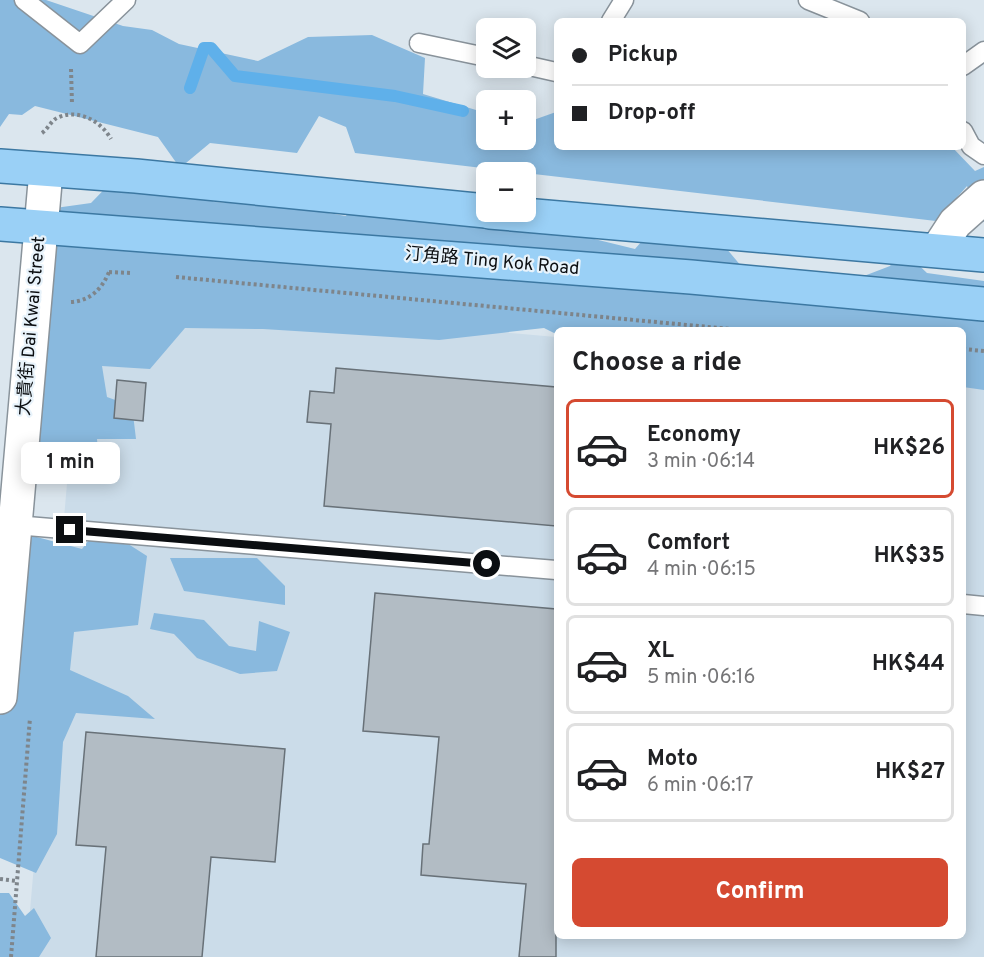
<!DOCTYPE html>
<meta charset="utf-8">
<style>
:root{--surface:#fff;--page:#f2f2f2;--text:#202124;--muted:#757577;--line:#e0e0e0;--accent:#d54a31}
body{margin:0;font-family:Overpass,"Noto Sans TC",sans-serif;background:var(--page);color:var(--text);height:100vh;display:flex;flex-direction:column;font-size:22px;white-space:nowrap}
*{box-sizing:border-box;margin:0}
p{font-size:20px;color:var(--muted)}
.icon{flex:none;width:33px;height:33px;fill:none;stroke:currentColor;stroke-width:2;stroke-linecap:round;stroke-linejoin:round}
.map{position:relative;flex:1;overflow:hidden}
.drawer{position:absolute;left:554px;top:327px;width:412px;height:612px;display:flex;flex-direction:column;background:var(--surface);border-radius:9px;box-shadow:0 3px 15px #0003}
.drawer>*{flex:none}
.guide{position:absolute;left:554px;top:18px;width:412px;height:132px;border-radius:9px;box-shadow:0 3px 15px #0003;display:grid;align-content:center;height:132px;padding:0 18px;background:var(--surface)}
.fabs{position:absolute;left:476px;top:18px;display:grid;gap:12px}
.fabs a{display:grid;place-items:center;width:60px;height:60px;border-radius:9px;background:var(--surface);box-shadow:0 3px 15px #0003;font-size:30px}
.end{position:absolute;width:27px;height:27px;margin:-14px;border:8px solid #0b0e11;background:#fff;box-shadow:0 0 0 3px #fff}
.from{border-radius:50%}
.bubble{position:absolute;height:42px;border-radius:9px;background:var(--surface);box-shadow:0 3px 15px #0003;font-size:20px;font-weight:700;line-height:42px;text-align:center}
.guide b{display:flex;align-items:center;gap:21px;height:57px;font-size:22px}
.guide b+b{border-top:2px solid var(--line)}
.guide i{width:15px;height:15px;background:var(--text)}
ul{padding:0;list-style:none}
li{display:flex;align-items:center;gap:18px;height:99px;margin:0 12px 9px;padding:0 6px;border:3px solid var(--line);border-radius:9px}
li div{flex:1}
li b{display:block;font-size:22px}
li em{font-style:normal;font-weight:700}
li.current{border-color:var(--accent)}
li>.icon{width:54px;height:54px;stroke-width:1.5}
h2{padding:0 18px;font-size:27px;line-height:72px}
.button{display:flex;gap:12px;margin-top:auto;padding:12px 18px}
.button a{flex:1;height:69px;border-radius:9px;background:var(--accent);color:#fff;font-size:24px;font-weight:700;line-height:69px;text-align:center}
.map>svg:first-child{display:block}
.built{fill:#cbdce9}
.green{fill:#89b9de}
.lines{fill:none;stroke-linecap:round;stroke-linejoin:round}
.stream{stroke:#5fb0ea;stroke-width:12}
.building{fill:#b2bcc4;stroke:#687178;stroke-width:1.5}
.service-casing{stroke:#89939b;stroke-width:21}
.minor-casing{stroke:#89939b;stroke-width:36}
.tertiary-casing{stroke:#89939b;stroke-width:36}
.primary-casing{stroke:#3c78a2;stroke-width:36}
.path{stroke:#7e858b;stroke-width:4;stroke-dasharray:3 3;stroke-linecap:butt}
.service{stroke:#fff;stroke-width:18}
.minor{stroke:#fff;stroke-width:33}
.tertiary{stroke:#fff;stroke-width:33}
.primary{stroke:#9ad0f6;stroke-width:33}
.route{stroke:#0b0e11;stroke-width:8}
.labels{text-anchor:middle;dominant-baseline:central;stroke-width:4.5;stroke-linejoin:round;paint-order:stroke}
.street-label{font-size:18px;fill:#0b0e11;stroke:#e8f3fb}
</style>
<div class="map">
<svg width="984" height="957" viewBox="0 0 984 957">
<rect width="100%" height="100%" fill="#dbe6ee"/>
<path class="built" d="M 142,300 L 556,337 L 556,936 L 963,936 L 963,372 L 984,374 L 984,957 L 26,957 L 79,345 Z"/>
<g class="green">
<path d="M 0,0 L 46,0 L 123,26 L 152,30 L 179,44 L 258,61 L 308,37 L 372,35 L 425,58 L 423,94 L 486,113 L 486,140 L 525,140 L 525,123 L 556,112 L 556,147 L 952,147 L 975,171 L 984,167 L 984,222 L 981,222 L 967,186 L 936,221 L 355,153 L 346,127 L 319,116 L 297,153 L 210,143 L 180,168 L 158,137 L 35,106 L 22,115 L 9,114 L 0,127 Z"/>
<path d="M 123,170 L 188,179 L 214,202 L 252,204 L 328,193 L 328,213 L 346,216 L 356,195 L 578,235 L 635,249 L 662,218 L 677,246 L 726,248 L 752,279 L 817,294 L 890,266 L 902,249 L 927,273 L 984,281 L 984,390 L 963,387 L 963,330 L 556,330 L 556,334 L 544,328 L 439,340 L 263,329 L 185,328 L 150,369 L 102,366 L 107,397 L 132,406 L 136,439 L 97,439 L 99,462 L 56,469 L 14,450 L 21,335 L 18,289 L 27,216 L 48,209 L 91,203 Z"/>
<path d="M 14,501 L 33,536 L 82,549 L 100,526 L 147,556 L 138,625 L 74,632 L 70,670 L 128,696 L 155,719 L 76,713 L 63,742 L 57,834 L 36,873 L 0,858 L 0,509 Z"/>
<path d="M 170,558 L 257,558 L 285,586 L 285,605 L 184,591 Z"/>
<path d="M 154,613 L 204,620 L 229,646 L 256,651 L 259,621 L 290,632 L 277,671 L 240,674 L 197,658 L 174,634 L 150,629 Z"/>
<path d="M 0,893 L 9,893 L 25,916 L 34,908 L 51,938 L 39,957 L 0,957 Z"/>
</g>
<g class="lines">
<path class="stream" d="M 190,88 L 204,48 L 211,48 L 235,76 L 395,96 L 463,111"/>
</g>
<g class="building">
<path d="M 336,368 L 556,387 L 556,526 L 324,506 L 331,424 L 307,422 L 310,391 L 334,393 Z"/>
<path d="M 117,380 L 146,383 L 143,421 L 114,418 Z"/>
<path d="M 375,593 L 556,609 L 556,957 L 519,957 L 526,884 L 421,875 L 423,844 L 429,844 L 439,737 L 363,731 Z"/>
<path d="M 86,732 L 285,749 L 275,862 L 211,857 L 202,957 L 96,957 L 106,847 L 76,845 Z"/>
</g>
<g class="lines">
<defs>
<g id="service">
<path d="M 24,0 L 80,44 L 126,0"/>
<path d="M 808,0 L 860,21"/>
<path d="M 611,21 L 624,0"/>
<path d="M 419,43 L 486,57"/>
<path d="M 525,65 L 556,72"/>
<path d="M 963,66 L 984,51"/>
<path d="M 963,131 L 971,146 L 984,155"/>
<path d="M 15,525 L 556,570"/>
<path d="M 963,604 L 984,606"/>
</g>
<path id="minor" d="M 938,249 L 955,223 L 984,197"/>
<path id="tertiary" d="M 0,697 L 46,171"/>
<g id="primary">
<path d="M 0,166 L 136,176 L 486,211"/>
<path d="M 490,212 L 984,255"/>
<path d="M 0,224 L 691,277 L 984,304"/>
</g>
</defs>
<use href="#service" class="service-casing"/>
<use href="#minor" class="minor-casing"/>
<use href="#tertiary" class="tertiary-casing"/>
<use href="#primary" class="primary-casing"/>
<g class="path">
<path d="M 71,69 L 72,104"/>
<path d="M 42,133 C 49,128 51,120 59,117 C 79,109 101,121 111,139"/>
<path d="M 109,272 L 132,273"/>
<path d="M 176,277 L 741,330"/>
<path d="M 71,302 C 90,301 102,289 109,272"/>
<path d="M 963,349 L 984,351"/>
<path d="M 0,879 L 17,881"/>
<path d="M 11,957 L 30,718"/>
</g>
<use href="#service" class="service"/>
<use href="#minor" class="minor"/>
<use href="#tertiary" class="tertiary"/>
<use href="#primary" class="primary"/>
</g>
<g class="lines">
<path class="route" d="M 70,530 L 487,564"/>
</g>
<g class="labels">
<g class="street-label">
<text transform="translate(492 262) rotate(5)">汀角路 Ting Kok Road</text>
<text transform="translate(32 326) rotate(-85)">大貴街 Dai Kwai Street</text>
</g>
</g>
</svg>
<div class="fabs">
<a><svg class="icon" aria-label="layers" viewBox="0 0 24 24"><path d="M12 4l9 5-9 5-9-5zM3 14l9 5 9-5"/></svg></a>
<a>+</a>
<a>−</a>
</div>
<i class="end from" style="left:487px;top:564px"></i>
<i class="end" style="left:70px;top:530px"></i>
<div class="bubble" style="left:21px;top:442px;width:99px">1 min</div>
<div class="guide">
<b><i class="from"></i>Pickup</b>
<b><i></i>Drop-off</b>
</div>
<section class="drawer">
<h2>Choose a ride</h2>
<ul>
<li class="current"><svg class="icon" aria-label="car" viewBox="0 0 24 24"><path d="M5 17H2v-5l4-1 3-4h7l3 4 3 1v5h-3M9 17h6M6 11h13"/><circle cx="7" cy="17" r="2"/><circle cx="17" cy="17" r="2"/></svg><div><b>Economy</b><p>3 min · 06:14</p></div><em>HK$26</em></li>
<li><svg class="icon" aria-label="car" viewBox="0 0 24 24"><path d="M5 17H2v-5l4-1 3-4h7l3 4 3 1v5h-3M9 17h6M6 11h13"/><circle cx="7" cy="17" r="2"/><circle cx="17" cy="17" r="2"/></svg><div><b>Comfort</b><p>4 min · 06:15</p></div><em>HK$35</em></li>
<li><svg class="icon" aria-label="car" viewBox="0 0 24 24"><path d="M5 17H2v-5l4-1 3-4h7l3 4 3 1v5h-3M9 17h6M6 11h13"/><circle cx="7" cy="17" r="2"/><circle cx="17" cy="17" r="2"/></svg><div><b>XL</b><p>5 min · 06:16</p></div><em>HK$44</em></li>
<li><svg class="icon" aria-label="car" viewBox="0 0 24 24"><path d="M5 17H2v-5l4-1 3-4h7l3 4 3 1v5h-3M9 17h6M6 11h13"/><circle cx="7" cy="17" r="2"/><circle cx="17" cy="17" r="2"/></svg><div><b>Moto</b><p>6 min · 06:17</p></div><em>HK$27</em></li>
</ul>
<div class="button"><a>Confirm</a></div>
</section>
</div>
